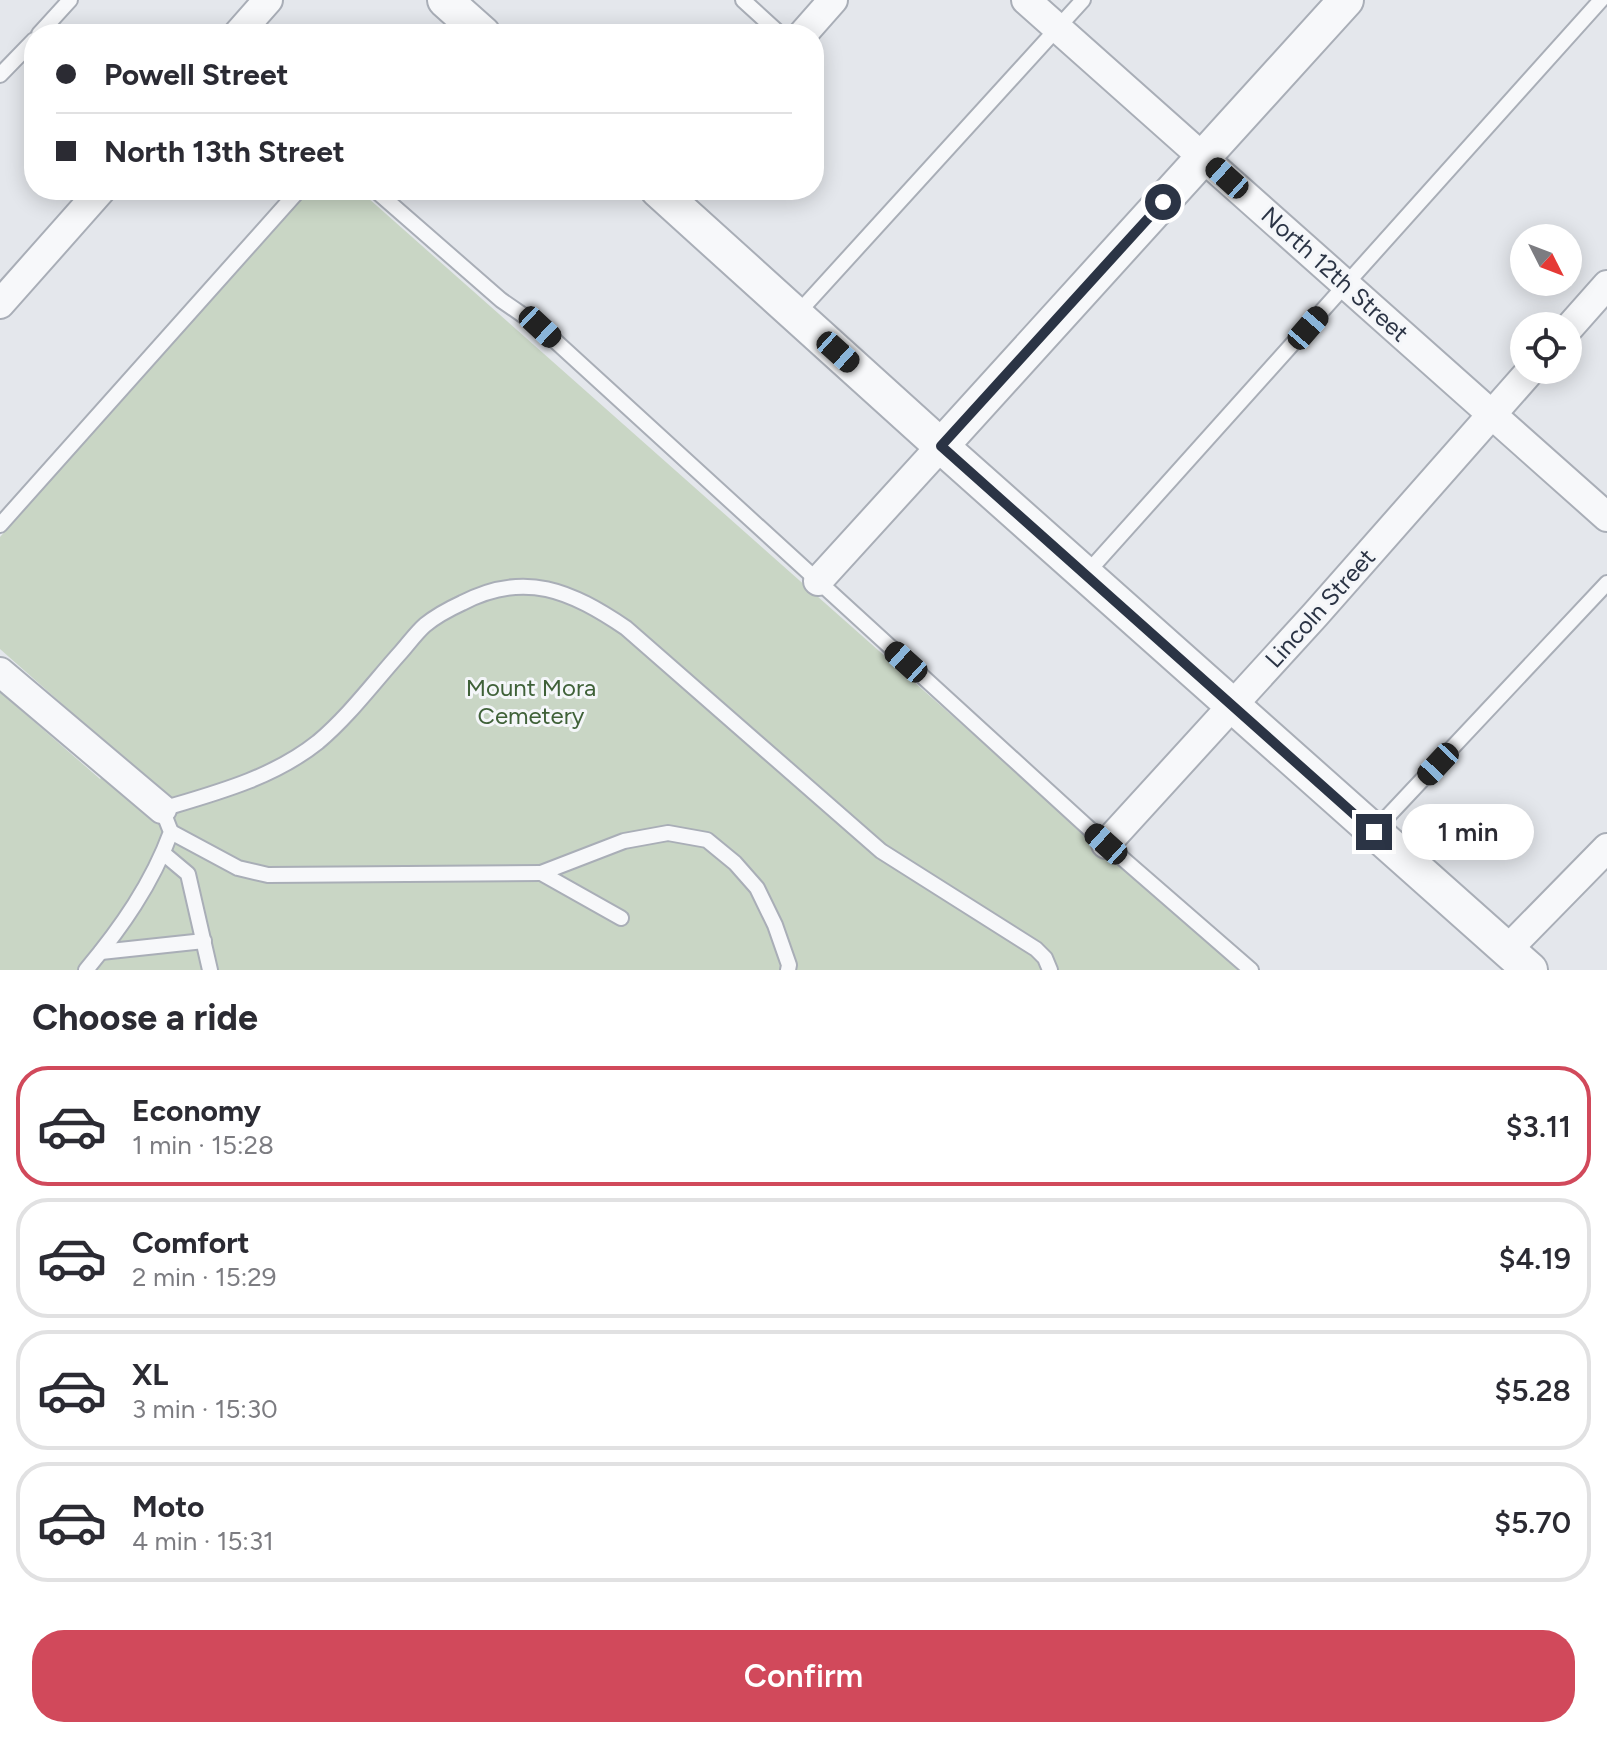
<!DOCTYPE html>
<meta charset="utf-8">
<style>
:root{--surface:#fff;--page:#f2f2f3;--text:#2b2b33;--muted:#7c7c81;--line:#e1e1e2;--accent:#d1495b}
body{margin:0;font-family:Figtree,sans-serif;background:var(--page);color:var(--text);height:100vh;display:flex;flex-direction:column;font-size:30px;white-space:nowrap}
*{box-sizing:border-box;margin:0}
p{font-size:26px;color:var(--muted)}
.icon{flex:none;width:44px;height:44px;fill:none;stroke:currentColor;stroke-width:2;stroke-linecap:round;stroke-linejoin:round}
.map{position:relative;height:970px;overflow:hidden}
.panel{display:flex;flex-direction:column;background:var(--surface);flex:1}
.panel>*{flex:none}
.hud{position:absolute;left:24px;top:24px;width:800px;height:176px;border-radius:32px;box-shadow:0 4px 20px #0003;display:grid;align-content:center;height:176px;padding:0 32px;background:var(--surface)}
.needle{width:52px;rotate:132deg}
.tools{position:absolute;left:1510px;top:224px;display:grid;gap:16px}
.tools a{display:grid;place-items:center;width:72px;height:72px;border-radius:50%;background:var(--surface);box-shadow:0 4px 20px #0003;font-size:40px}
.end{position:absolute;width:36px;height:36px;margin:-18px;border:10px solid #2b3445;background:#fff;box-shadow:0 0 0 4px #fff}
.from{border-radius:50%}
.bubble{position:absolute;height:56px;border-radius:28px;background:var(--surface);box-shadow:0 4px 20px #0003;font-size:26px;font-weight:600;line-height:56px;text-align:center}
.car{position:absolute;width:24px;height:48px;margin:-24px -12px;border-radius:10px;box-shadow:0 0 6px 2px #0007;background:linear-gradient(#222 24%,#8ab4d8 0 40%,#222 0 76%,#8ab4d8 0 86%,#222 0)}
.hud b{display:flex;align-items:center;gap:28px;height:76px;font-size:30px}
.hud b+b{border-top:2px solid var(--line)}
.hud i{width:20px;height:20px;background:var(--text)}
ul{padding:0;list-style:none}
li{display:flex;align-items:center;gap:24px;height:120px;margin:0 16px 12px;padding:0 16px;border:4px solid var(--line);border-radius:32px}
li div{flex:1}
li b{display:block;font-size:30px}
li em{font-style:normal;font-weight:600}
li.selected{border-color:var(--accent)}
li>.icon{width:72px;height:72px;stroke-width:1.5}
h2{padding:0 32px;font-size:36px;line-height:96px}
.cta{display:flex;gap:16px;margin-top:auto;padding:16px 32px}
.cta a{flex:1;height:92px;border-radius:32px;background:var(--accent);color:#fff;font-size:32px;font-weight:600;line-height:92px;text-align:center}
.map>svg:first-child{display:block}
.green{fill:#c9d6c5}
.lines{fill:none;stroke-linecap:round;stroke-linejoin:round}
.service-casing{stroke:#a9aeb7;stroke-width:18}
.minor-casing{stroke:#a9aeb7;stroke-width:32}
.tertiary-casing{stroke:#a9aeb7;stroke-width:38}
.service{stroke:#f7f8fa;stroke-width:14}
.minor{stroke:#f7f8fa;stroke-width:28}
.tertiary{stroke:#f7f8fa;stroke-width:34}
.route{stroke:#2b3445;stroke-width:10}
.labels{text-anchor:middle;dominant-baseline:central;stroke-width:6;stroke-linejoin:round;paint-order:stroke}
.street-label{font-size:24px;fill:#2b3445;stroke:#f4f6f9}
.park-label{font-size:24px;fill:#3f6138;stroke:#f4f6f9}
</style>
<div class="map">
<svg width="1607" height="970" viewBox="0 0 1607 970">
<rect width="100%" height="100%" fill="#e4e7ec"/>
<path class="green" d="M 308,190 L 359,190 L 1239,970 L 0,970 L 0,692 L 100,779 L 121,756 L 0,649 L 0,537 Z"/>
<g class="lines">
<defs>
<g id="service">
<path d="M 743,0 L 780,34"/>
<path d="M 39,34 L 70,0"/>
<path d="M 0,75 L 34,40"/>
<path d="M 375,190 L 501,300 L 540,327 L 1106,844 L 1251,970"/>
<path d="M 797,314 L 1083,0"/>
<path d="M 0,525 L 299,190"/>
<path d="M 1086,574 L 1601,0"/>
<path d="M 1374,831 L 1607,583"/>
<path d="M 171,832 L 238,868 L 268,875 L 541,873"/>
<path d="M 163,853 L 188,874 L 210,970"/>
<path d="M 621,918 L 541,873 L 624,841 L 668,833 L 707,840 L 735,863 L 757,888 L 775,925 L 789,965 L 788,970"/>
<path d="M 101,952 L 204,941"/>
<path d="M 86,970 C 121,928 152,884 171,832 L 162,809 C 216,793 273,778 318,742 C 349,716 374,682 401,652 C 409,643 416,633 425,625 C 436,616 449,609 462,603 C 525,570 571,591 626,628 L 881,851 L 1036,949 L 1045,958 L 1050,970"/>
</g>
<g id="minor">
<path d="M 1026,0 L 1607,517"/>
<path d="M 238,34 L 268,0"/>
<path d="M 803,34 L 833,0"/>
<path d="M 0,304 L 101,190"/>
<path d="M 1568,329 L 1607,285"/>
<path d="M 818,581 L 941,446"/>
<path d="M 0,672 L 162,809"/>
<path d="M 1106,844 L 1315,615 L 1531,370"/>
<path d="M 1507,950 L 1607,848"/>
</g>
<g id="tertiary">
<path d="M 445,0 L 483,34"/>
<path d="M 658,190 L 941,446 L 1530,970"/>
<path d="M 941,446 L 1346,0"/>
</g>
</defs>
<use href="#service" class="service-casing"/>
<use href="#minor" class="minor-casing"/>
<use href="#tertiary" class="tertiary-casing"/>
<use href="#service" class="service"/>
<use href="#minor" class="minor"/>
<use href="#tertiary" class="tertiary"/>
</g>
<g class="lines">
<path class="route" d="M 1163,202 L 941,446 L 1374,832"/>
</g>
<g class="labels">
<g class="street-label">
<text transform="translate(1335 274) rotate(42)">North 12th Street</text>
<text transform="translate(1320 608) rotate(-48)">Lincoln Street</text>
</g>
<g class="park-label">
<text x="531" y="687">Mount Mora<tspan x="531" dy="28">Cemetery</tspan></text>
</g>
</g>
</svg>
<div class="tools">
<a><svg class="needle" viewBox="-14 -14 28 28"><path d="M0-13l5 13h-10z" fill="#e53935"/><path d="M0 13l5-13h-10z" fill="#7c7c81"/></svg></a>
<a><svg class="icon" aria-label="locate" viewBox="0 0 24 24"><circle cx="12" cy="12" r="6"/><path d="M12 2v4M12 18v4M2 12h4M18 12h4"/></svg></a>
</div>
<i class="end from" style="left:1163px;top:202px"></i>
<i class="end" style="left:1374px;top:832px"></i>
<div class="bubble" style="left:1402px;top:804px;width:132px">1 min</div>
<i class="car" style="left:1227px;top:178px;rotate:312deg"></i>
<i class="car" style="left:540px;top:327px;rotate:133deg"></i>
<i class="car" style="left:1308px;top:328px;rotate:41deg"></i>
<i class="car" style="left:838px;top:352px;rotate:132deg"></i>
<i class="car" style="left:906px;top:662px;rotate:312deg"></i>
<i class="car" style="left:1438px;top:764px;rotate:223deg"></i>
<i class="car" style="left:1106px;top:844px;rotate:312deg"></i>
<div class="hud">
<b><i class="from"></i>Powell Street</b>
<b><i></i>North 13th Street</b>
</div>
</div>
<section class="panel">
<h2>Choose a ride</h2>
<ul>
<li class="selected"><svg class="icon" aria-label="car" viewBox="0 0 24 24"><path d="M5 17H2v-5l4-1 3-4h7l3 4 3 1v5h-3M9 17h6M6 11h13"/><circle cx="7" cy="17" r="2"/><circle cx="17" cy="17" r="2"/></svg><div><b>Economy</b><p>1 min · 15:28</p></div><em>$3.11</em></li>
<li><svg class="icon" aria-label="car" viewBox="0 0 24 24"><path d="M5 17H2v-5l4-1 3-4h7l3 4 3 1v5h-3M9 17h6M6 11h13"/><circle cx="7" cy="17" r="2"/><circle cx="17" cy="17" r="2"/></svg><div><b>Comfort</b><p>2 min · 15:29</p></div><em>$4.19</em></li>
<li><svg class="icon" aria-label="car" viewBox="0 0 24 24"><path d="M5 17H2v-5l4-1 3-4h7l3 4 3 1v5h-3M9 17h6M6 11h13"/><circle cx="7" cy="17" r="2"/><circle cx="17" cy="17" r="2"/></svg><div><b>XL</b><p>3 min · 15:30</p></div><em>$5.28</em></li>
<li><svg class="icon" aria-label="car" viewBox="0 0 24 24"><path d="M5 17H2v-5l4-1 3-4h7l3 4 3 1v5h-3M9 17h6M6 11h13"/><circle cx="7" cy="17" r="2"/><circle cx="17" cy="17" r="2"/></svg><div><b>Moto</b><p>4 min · 15:31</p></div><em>$5.70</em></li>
</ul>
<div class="cta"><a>Confirm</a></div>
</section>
